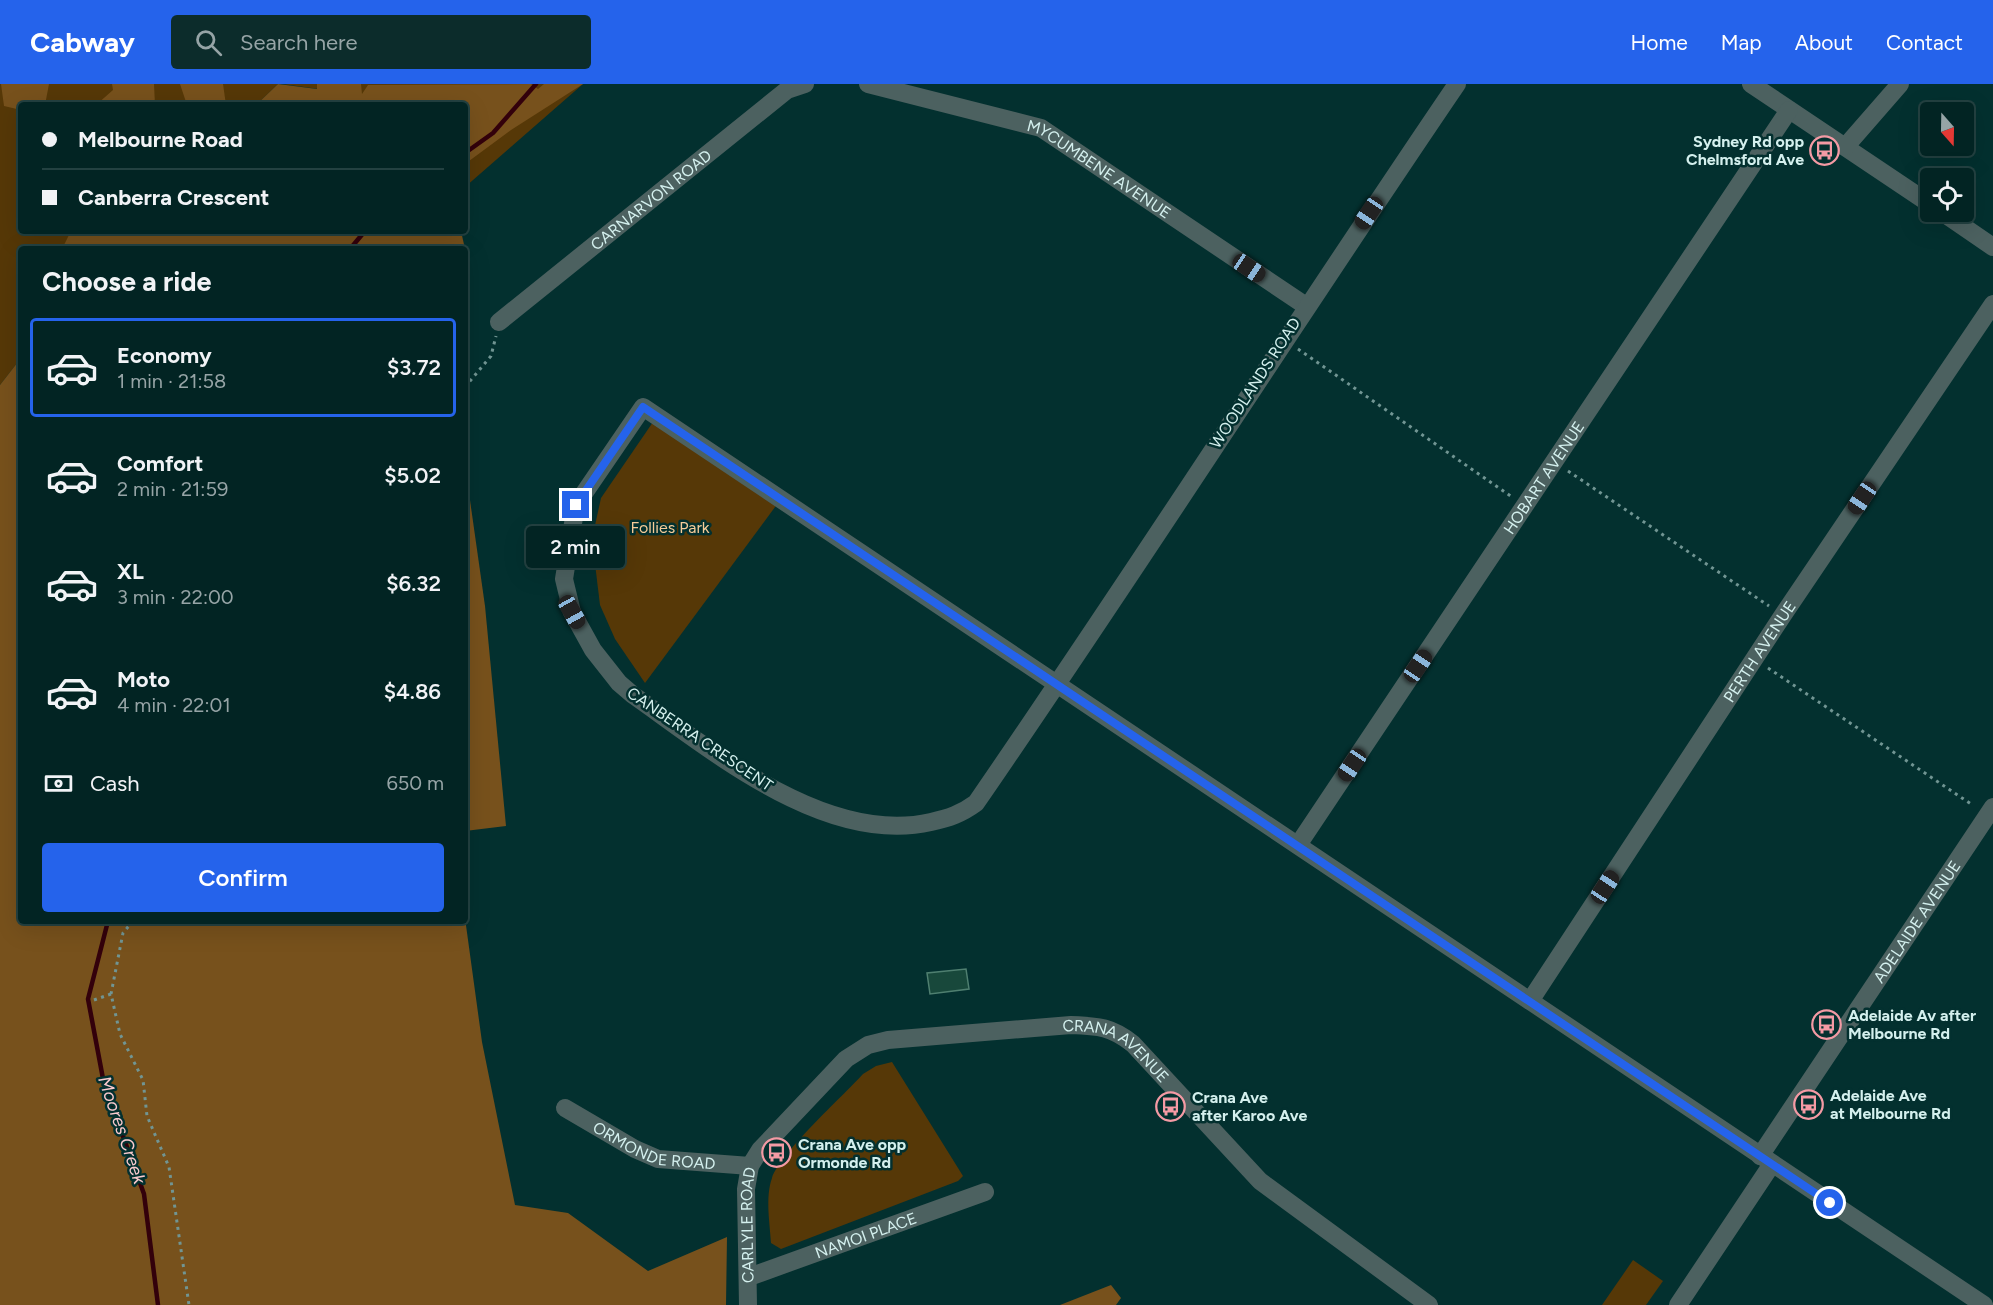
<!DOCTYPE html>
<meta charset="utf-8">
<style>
:root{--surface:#022423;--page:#0c2c2b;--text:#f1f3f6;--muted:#96a4a6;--line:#234141;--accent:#2563eb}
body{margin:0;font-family:Figtree,sans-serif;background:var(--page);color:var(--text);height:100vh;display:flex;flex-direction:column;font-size:22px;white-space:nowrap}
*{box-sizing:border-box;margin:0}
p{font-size:20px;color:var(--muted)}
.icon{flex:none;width:33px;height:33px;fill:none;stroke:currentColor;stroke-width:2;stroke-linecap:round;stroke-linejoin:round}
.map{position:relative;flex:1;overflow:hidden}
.details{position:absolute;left:18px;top:162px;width:450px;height:678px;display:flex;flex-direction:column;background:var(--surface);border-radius:6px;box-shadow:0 6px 24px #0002,0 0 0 2px var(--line)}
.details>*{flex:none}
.hud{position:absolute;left:18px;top:18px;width:450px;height:132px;border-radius:6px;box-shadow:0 6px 24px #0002,0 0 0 2px var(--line);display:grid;align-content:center;height:132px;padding:0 24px;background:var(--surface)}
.needle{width:39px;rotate:160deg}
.tools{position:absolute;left:1920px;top:18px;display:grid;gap:12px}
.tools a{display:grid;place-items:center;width:54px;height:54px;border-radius:6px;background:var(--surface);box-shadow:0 6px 24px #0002,0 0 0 2px var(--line);font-size:30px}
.end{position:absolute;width:27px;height:27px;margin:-14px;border:8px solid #2563eb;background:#fff;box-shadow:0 0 0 3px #fff}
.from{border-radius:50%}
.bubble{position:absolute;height:42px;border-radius:6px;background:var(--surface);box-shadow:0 6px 24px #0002,0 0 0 2px var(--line);font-size:20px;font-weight:600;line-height:42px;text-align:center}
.car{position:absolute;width:18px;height:36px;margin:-18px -9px;border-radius:8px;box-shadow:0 0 4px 2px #0007;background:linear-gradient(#222 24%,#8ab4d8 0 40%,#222 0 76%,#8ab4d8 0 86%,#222 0)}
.hud b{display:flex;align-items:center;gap:21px;height:57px;font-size:22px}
.hud b+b{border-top:2px solid var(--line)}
.hud i{width:15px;height:15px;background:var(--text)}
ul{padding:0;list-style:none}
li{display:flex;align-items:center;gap:18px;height:99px;margin:0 12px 9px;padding:0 12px;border:3px solid transparent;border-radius:6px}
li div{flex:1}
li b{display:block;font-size:22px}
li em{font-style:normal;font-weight:600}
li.on{border-color:var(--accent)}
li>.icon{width:54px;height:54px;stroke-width:1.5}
h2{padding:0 24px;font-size:27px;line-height:72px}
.pay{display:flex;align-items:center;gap:15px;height:66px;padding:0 24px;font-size:22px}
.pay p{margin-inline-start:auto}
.cta{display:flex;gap:12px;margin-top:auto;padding:12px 24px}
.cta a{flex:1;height:69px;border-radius:6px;background:var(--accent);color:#fff;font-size:24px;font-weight:600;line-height:69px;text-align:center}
header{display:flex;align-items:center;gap:36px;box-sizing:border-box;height:84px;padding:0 30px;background:var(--accent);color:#fff}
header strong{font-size:28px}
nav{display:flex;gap:33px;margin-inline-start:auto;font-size:21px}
.search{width:420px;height:54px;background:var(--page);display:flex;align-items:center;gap:15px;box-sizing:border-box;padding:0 21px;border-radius:6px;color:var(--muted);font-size:22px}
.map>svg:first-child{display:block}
.green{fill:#563807}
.forest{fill:#77511c}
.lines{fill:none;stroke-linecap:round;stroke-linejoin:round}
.stream{stroke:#33000b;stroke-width:4.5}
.building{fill:#18483b;stroke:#4f7f70;stroke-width:1.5}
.path{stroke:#719593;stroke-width:3;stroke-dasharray:3 4.5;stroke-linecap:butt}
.minor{stroke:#4c6160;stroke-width:18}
.route{stroke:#2563eb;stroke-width:8}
.labels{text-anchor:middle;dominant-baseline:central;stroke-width:5;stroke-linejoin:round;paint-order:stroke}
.poi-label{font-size:16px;font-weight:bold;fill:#d4f0ee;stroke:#03302f;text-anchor:start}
.street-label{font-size:16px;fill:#d4f0ee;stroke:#03302f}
.park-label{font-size:16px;fill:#f6cc99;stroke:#03302f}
.water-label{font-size:18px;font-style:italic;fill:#facace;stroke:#03302f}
</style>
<header>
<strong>Cabway</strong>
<div class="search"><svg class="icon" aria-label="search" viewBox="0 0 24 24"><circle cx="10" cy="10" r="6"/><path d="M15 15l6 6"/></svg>Search here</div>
<nav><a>Home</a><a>Map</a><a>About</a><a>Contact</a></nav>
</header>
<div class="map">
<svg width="1993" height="1221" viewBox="0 0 1993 1221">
<rect width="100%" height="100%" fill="#03302f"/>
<g class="green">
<path d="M 0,0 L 278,0 L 256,21 L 21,21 L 21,147 L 128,147 L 112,165 L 21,165 L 21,274 L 0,301 Z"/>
<path d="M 282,0 L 583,0 L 465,103 L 465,21 L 437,21 Z"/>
<path d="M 653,338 L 778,419 L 645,599 L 615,555 L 600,521 L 592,455 L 601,414 Z"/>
<path d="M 892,978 L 963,1092 L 958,1097 L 781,1165 L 771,1159 C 770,1140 765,1113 772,1094 C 780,1069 842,1013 863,990 L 876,982 Z"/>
<path d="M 1633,1176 L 1663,1197 L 1646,1221 L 1602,1221 Z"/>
</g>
<g class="forest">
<path d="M 1,0 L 49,0 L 45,21 L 21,21 L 21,26 L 4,22 Z"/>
<path d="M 112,0 L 154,0 L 155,21 L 96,21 L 113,6 Z"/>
<path d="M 180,0 L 223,0 L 226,21 L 187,21 Z"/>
<path d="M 278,0 L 317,5 L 317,0 L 361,0 L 362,10 L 368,1 L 531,0 L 538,5 L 544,0 L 583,0 L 511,46 L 465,80 L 465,21 L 256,21 Z"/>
<path d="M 71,147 L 461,147 L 465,165 L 62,165 Z"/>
<path d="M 21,274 L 21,837 L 465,837 L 465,834 L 482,958 L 515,1121 L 568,1129 L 648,1187 L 727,1153 L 726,1221 L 0,1221 L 0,301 Z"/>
<path d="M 465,381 L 485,522 L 506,742 L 465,747 Z"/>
<path d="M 1111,1201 L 1121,1214 L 1116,1221 L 1060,1221 Z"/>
</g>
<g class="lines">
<g class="stream">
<path d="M 465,69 L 493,49 L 536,0"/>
<path d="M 350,165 L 365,147"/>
<path d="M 108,837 L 88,915 L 104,1000 L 144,1110 L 158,1221"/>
</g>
</g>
<path class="building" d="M 966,885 L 969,905 L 930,910 L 927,889 Z"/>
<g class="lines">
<g class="path">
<path d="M 1298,265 L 1512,413"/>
<path d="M 465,303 L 491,272 L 496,252"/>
<path d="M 1568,387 L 1769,522"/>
<path d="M 1768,584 L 1971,720"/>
<path d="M 133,837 L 123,849 L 111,910 L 120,950 L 143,996 L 147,1032 L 169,1083 L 189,1221"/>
<path d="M 94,916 L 111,910"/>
</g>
<g class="minor">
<path id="s1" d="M 868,0 L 1041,44 L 1306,222"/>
<path d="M 1457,0 C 1295,238 1140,481 976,719 C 961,730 949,734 931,738 C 826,762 713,667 633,611 L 619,599 L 593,566 L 572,528 L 564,495 L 576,421 L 643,323 C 1090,623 1536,924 1984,1221"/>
<path d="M 1751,0 L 1930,120"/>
<path d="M 1846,62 L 1900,0"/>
<path d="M 1942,128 L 1993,163"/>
<path id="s2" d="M 499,238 L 787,6 L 805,0"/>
<path id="s3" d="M 1298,761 L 1789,26"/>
<path id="s4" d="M 1530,917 L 1783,531 L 1993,220"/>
<path id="s5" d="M 565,1024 L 635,1065 L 658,1075 L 750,1082"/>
<path id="s6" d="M 1760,1072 L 1993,723"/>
<path id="s7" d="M 749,1193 L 985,1108"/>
<path id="s8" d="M 748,1221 L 746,1105 L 750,1082 L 760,1066 L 846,975 L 868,961 L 888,956 L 1071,941 C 1099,942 1112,943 1133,960 L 1260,1097 L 1429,1221"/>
<path d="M 1678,1221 L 1772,1080"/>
</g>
</g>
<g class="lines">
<path class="route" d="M 576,421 L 643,323 L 1830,1119"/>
</g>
<defs>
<symbol id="bus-ring" viewBox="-11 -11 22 22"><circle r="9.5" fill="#03302f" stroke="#f49aa4" stroke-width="1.5"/><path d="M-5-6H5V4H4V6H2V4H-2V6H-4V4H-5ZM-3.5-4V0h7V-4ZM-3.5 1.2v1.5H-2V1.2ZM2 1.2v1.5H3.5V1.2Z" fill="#f49aa4"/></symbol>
</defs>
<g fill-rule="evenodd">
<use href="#bus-ring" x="1808" y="50" width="33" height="33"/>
<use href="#bus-ring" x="1810" y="924" width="33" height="33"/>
<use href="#bus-ring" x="1792" y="1004" width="33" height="33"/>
<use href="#bus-ring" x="1154" y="1006" width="33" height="33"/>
<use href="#bus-ring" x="760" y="1052" width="33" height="33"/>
</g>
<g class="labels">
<g class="poi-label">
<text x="1804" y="57" text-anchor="end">Sydney Rd opp<tspan x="1804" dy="18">Chelmsford Ave</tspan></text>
<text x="1848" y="931">Adelaide Av after<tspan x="1848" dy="18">Melbourne Rd</tspan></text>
<text x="1830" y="1011">Adelaide Ave<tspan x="1830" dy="18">at Melbourne Rd</tspan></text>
<text x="1192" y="1013">Crana Ave<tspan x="1192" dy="18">after Karoo Ave</tspan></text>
<text x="798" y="1060">Crana Ave opp<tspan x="798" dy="18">Ormonde Rd</tspan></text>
</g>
<g class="street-label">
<text stroke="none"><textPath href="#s1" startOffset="249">MYCUMBENE AVENUE</textPath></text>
<text stroke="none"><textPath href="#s2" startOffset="195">CARNARVON ROAD</textPath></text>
<text transform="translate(1255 299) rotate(-57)">WOODLANDS ROAD</text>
<text stroke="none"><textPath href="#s3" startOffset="442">HOBART AVENUE</textPath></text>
<text stroke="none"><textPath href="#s4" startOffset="418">PERTH AVENUE</textPath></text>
<text transform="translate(700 655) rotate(34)">CANBERRA CRESCENT</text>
<text stroke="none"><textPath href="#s6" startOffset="282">ADELAIDE AVENUE</textPath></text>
<text stroke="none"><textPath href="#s8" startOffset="567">CRANA AVENUE</textPath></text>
<text stroke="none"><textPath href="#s5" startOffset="99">ORMONDE ROAD</textPath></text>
<text stroke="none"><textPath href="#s8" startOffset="80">CARLYLE ROAD</textPath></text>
<text stroke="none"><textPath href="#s7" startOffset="124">NAMOI PLACE</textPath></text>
</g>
<g class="park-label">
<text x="670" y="443">Follies Park</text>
</g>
<g class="water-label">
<text transform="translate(122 1046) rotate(71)">Moores Creek</text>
</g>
</g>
</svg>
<div class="tools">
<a><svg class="needle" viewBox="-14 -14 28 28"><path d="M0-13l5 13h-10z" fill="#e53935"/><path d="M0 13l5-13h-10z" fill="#96a4a6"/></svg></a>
<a><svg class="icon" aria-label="locate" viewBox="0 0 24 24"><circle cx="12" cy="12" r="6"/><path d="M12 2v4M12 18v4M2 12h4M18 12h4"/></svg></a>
</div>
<i class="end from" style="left:1830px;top:1119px"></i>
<i class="end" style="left:576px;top:421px"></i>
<div class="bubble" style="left:526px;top:442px;width:99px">2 min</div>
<i class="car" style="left:1369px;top:129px;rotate:214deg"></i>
<i class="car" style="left:1249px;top:184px;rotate:124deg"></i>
<i class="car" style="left:1862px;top:414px;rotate:214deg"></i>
<i class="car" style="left:572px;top:528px;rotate:151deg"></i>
<i class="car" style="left:1418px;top:582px;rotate:34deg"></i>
<i class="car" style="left:1352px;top:681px;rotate:214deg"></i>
<i class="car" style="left:1605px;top:803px;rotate:33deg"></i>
<div class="hud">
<b><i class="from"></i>Melbourne Road</b>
<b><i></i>Canberra Crescent</b>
</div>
<section class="details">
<h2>Choose a ride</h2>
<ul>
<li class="on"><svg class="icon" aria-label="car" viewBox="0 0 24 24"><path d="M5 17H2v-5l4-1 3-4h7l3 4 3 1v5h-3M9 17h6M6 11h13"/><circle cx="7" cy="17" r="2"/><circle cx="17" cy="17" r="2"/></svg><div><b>Economy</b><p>1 min · 21:58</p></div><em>$3.72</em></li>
<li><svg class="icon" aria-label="car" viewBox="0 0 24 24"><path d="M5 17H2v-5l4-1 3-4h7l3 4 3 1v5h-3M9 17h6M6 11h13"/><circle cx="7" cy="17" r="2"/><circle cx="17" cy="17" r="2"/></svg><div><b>Comfort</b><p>2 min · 21:59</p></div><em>$5.02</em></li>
<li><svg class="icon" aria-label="car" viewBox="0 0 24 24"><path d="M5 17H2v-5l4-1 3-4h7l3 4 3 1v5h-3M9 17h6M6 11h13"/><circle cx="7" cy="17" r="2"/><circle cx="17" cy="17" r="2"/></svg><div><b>XL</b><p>3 min · 22:00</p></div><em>$6.32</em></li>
<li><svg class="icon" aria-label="car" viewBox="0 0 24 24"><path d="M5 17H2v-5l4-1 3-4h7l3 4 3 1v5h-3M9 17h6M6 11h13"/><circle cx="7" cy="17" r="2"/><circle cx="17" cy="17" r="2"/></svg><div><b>Moto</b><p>4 min · 22:01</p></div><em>$4.86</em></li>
</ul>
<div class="pay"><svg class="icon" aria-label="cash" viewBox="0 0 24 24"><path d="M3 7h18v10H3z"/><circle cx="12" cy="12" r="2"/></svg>Cash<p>650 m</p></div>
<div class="cta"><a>Confirm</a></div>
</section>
</div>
